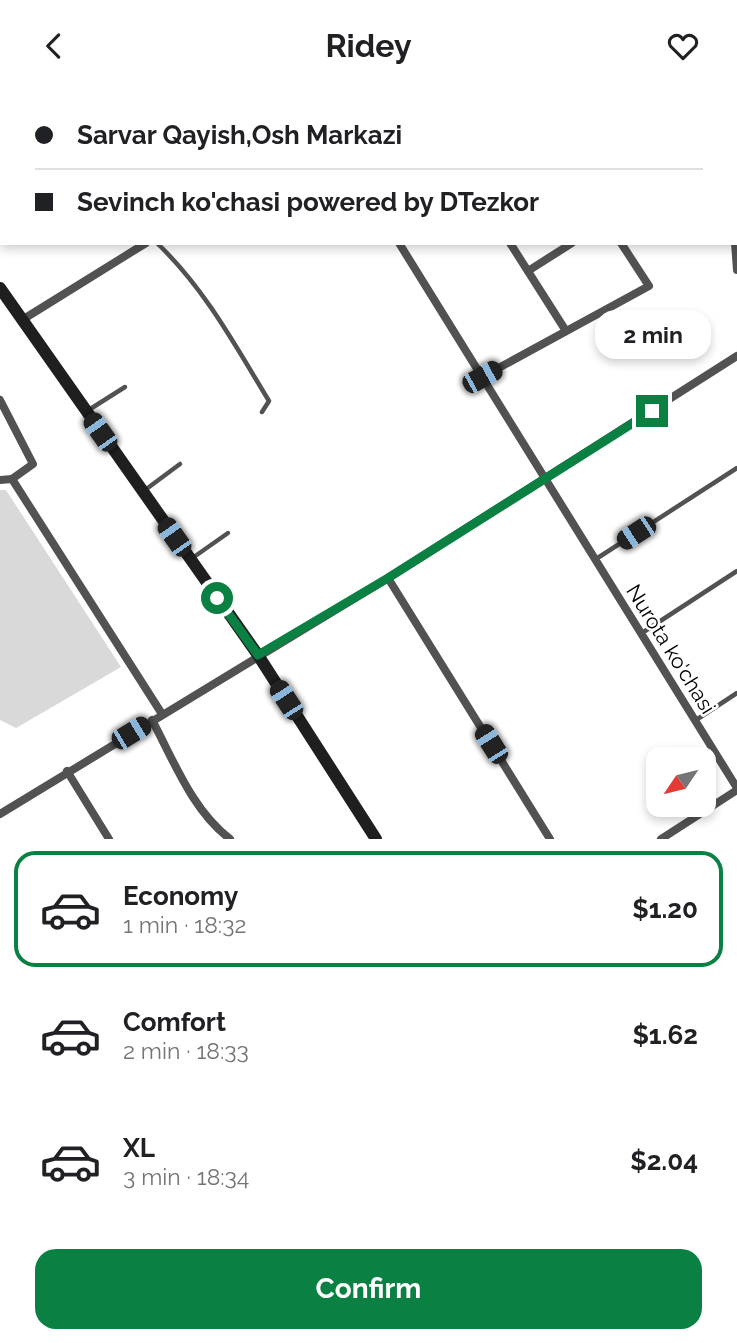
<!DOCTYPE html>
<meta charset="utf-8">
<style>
:root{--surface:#fff;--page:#f6f6f6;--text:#202124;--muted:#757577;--line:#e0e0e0;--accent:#0b8043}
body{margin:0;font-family:Raleway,sans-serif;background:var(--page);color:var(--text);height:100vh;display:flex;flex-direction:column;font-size:26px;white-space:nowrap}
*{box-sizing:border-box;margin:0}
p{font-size:23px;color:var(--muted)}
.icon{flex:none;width:38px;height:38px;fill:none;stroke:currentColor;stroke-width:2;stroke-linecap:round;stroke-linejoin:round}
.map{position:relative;height:748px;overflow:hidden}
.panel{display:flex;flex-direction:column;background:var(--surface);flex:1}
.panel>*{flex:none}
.hud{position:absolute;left:0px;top:0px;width:738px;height:154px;box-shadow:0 4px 10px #0003;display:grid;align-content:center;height:154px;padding:0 35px;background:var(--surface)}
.needle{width:46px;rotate:235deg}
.fabs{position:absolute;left:646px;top:656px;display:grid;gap:14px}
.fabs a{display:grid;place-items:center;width:70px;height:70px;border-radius:14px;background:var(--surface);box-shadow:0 4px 10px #0003;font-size:35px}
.end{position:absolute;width:32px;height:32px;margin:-16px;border:9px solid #0b8043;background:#fff;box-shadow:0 0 0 4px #fff}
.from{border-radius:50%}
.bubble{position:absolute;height:49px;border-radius:21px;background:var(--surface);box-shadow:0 4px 10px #0003;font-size:23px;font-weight:700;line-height:49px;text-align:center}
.car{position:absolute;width:21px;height:42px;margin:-21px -10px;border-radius:9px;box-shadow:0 0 5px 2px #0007;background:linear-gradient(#222 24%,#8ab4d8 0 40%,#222 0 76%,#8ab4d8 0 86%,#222 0)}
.hud b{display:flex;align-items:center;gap:24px;height:66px;font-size:26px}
.hud b+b{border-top:2px solid var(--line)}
.hud i{width:18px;height:18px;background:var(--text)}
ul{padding:12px 0 0;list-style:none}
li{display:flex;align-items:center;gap:21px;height:116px;margin:0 14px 10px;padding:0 21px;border:4px solid transparent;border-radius:21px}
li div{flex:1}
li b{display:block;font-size:26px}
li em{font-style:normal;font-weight:700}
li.active{border-color:var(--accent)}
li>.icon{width:63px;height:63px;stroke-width:1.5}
.cta{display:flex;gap:14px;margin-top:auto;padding:14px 35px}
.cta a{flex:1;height:80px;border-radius:21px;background:var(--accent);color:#fff;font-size:28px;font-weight:700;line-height:80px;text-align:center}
header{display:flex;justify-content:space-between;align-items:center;height:91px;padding:0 35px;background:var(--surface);font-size:32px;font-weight:700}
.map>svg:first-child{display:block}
.green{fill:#d9d9d9}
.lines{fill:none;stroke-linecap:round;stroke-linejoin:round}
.lane{stroke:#525252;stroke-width:4.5}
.street{stroke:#525252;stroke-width:8}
.secondary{stroke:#1f1f1f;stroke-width:12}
.route{stroke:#0b8043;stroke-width:9}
.labels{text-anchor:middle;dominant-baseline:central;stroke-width:5;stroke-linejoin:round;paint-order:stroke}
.street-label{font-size:21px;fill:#000;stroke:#fff}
</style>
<header><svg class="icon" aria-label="back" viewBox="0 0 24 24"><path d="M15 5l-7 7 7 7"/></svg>Ridey<svg class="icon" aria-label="heart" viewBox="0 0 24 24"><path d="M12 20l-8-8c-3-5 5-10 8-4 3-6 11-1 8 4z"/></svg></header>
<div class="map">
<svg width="737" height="748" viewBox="0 0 737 748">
<rect width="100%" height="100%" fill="#fff"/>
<path class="green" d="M 0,399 L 6,399 L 121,576 L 16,637 L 0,629 Z"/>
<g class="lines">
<g class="lane">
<path d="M 157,152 C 205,198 235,254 269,310 L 262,321"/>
<path d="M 87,320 L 125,296"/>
<path d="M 145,399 L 180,373"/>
<path d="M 191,468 L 228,442"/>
<path d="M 596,468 L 737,377"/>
<path d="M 642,542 L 737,480"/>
<path d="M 696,629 L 737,602"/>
</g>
<g class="street">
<path d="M 153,0 L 155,2"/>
<path d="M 304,0 L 305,2"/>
<path d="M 497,0 L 498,2"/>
<path d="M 616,0 L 618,2"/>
<path d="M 380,2 L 383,0"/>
<path d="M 550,2 L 553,0"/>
<path d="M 737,48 L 737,47"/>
<path d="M 399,152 L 737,697"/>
<path d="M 510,152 L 566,240"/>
<path d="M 735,152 L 737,179"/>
<path d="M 528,180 L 572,152"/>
<path d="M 22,229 L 146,152"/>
<path d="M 482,286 L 649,195 L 621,152"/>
<path d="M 0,309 L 33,373 L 12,388"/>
<path d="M 0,389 L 12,388 L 162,623"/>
<path d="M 388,487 L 550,748"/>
<path d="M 152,629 C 174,670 192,719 230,748"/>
<path d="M 67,680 L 109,748"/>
<path d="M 0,723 L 388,487 L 737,265"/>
<path d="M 661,748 L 737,699"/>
</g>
<path class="secondary" d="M 0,197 L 258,564 L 376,748"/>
</g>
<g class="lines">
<path class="route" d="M 217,507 L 258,564 L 388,487 L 652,320"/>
</g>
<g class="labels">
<g class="street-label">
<text transform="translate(671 558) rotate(58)">Nurota ko'chasi</text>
</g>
</g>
</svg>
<div class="fabs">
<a><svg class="needle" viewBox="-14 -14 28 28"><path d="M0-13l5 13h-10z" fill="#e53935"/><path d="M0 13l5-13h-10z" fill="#757577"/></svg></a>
</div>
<i class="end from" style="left:217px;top:507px"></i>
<i class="end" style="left:652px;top:320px"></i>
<div class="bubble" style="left:595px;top:219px;width:116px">2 min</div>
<i class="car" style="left:482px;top:286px;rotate:61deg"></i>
<i class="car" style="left:100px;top:341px;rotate:325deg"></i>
<i class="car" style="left:636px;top:442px;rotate:237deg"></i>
<i class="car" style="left:174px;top:446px;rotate:325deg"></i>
<i class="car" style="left:286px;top:609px;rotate:327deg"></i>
<i class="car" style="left:131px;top:642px;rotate:59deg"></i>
<i class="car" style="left:491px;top:653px;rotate:328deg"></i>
<div class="hud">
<b><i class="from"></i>Sarvar Qayish,Osh Markazi</b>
<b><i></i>Sevinch ko'chasi powered by DTezkor</b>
</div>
</div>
<section class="panel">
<ul>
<li class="active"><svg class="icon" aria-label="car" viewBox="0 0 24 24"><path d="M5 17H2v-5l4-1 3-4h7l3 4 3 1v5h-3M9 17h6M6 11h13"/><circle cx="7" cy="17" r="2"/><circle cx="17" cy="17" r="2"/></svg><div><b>Economy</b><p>1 min · 18:32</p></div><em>$1.20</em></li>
<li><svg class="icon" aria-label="car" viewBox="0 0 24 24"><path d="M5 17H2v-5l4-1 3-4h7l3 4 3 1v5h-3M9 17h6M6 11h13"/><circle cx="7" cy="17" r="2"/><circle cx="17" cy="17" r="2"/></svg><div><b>Comfort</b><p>2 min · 18:33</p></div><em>$1.62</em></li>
<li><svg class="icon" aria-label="car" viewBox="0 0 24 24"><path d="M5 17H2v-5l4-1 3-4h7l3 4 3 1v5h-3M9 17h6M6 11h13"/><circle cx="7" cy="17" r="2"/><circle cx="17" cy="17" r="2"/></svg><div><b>XL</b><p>3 min · 18:34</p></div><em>$2.04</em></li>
</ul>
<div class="cta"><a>Confirm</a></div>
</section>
